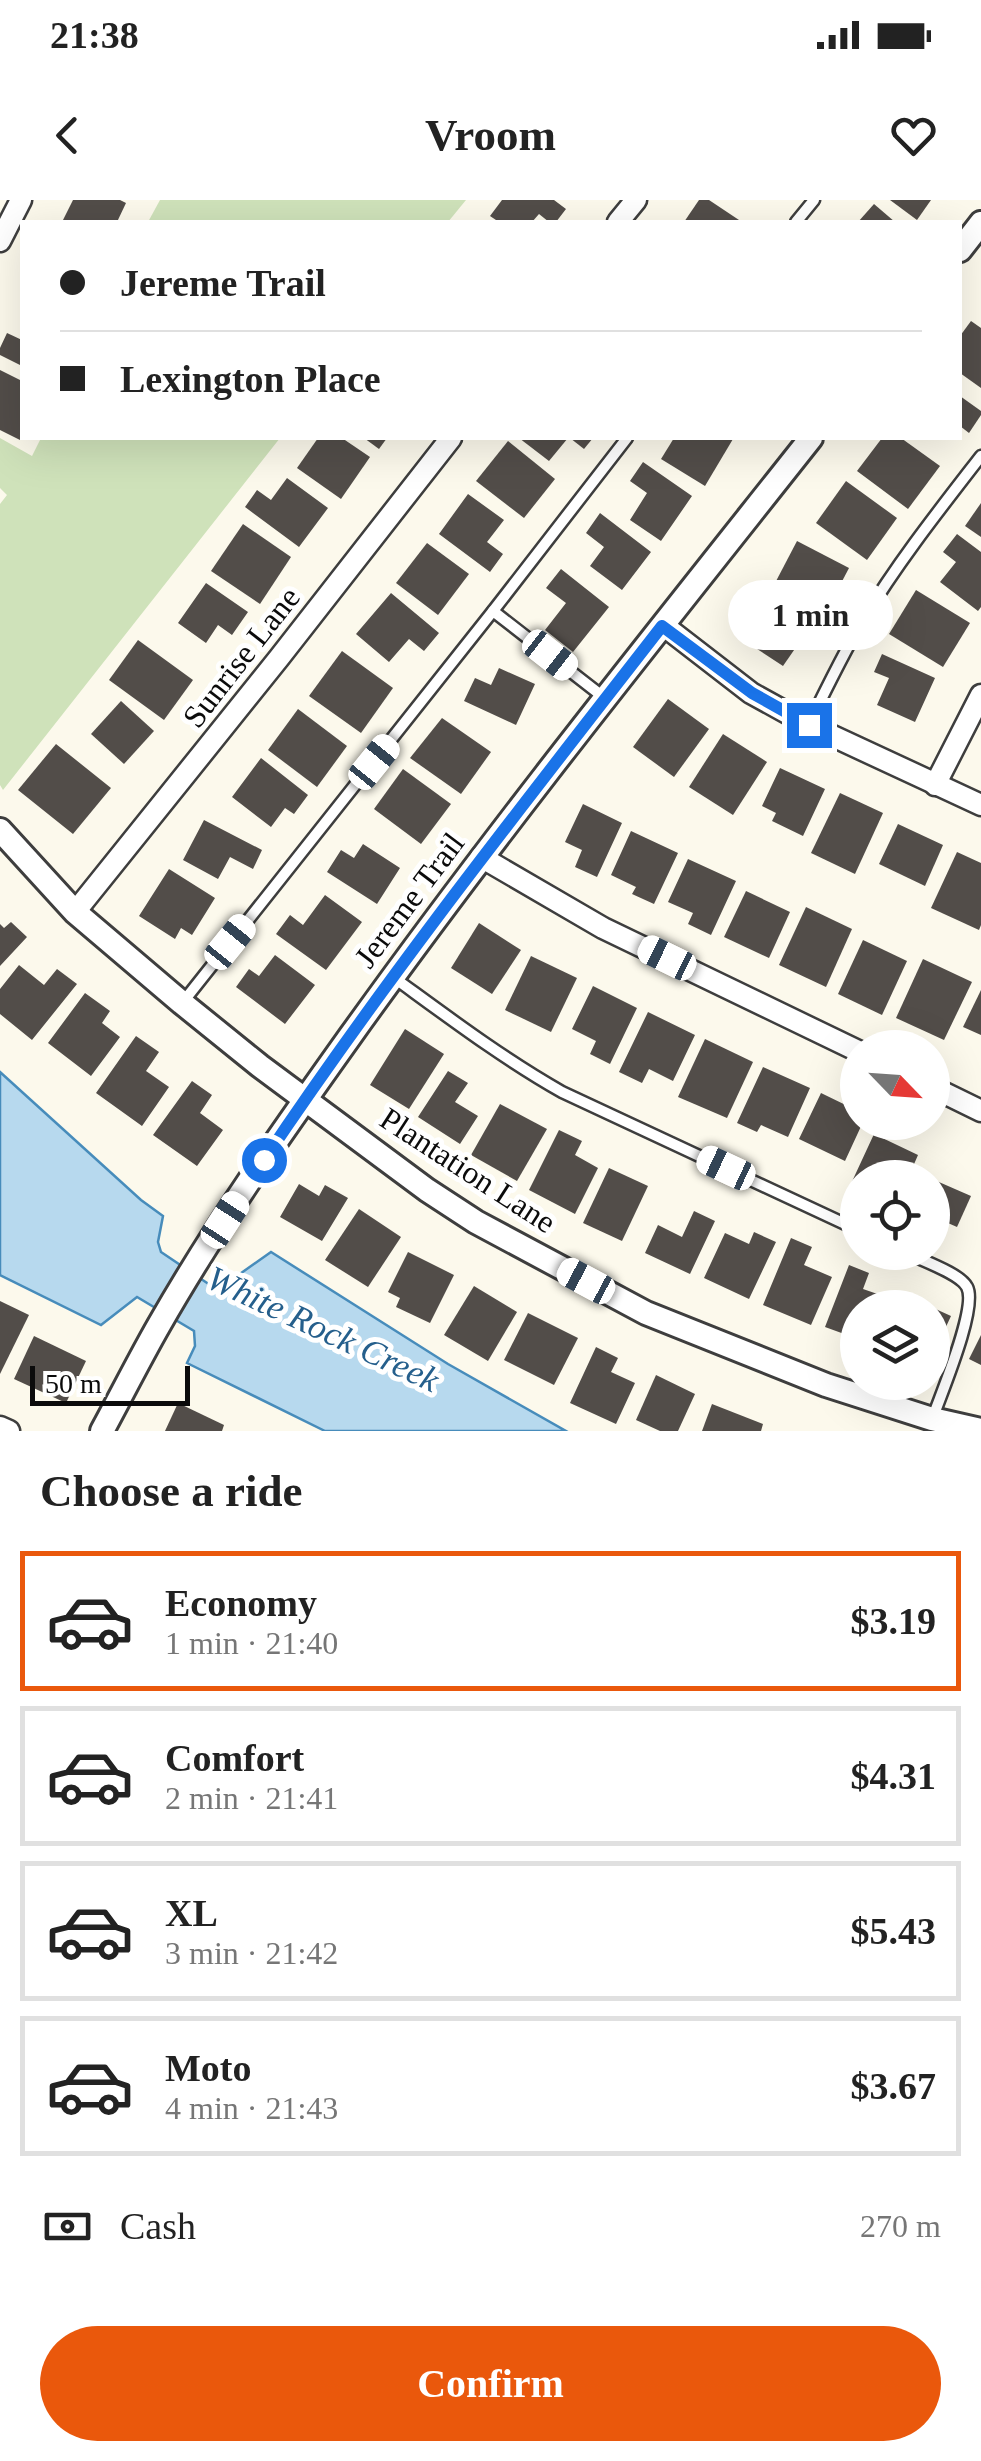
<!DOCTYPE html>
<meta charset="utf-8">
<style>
:root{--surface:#fff;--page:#f2f2f2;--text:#222;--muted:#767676;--line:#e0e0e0;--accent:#ea580c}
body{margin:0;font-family:Georgia,serif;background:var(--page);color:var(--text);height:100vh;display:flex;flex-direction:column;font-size:38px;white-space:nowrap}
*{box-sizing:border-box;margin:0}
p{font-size:32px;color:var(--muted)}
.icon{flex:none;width:55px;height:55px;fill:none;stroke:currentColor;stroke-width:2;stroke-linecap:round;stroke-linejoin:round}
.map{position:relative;height:1231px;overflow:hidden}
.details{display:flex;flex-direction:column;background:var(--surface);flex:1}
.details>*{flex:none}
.guide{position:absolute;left:20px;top:20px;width:942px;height:220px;border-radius:0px;box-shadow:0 10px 40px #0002;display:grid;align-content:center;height:220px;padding:0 40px;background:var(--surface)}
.needle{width:65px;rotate:115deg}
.buttons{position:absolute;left:840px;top:830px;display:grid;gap:20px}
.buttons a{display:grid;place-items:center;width:110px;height:110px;border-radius:50%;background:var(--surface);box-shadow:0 10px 40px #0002;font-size:50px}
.scale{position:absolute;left:30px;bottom:25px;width:160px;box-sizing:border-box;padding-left:10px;border:5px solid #0b0b0b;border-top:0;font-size:28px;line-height:35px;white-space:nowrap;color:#0b0b0b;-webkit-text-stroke:8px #fff;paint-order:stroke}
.end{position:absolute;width:45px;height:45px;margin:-22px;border:12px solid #1a73e8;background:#fff;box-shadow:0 0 0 5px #fff}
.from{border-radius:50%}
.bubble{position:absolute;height:70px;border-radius:35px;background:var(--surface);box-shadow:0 10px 40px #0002;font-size:32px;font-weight:800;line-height:70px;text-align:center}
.car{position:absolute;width:30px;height:60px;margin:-30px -15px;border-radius:12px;box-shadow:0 0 8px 2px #0007;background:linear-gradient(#fff 24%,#345 0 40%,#fff 0 76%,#345 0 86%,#fff 0)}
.guide b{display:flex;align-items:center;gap:35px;height:95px;font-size:38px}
.guide b+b{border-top:2px solid var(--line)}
.guide i{width:25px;height:25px;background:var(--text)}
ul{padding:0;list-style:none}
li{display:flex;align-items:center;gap:30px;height:140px;margin:0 20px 15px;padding:0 20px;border:5px solid var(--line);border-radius:0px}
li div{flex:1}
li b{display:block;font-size:38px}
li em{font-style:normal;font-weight:800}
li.on{border-color:var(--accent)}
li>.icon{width:90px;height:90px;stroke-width:1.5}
h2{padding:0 40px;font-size:45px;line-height:120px}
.pay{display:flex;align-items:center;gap:25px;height:110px;padding:0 40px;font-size:38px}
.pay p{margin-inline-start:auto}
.cta{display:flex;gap:20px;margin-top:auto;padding:20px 40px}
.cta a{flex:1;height:115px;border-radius:60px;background:var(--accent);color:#fff;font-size:40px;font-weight:800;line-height:115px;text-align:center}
.status{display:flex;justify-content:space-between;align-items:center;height:70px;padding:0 50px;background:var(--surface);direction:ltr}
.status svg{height:28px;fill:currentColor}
header{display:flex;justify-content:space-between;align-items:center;height:130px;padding:0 40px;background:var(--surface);font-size:45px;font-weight:800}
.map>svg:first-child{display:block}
.green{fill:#cfe2ba}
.water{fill:#b7d9ee;stroke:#478cbb;stroke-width:2.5}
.building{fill:#524d49}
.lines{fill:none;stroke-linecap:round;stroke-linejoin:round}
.service-casing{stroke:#3e3e3e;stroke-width:15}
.minor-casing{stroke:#3e3e3e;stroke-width:25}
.tertiary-casing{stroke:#3e3e3e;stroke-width:28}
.service{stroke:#fff;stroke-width:10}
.minor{stroke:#fff;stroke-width:20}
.tertiary{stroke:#fff;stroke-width:22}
.route{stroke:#1a73e8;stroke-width:12}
.labels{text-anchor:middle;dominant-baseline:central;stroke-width:10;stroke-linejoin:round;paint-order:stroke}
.street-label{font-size:32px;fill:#0b0b0b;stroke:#fff}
.water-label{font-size:35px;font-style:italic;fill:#255f8c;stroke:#fff}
</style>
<div class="status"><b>21:38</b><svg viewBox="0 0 49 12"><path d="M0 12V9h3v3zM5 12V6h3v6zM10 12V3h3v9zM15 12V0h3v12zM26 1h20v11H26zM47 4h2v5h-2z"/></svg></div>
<header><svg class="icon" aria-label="back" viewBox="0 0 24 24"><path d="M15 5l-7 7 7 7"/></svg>Vroom<svg class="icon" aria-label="heart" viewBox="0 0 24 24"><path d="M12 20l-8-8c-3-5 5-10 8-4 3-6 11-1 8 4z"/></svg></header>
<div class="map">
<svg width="981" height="1231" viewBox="0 0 981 1231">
<rect width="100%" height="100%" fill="#fcf9ec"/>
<g class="green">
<path d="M 160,0 L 466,0 L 448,22 L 148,22 Z"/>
<path d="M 0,238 L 32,256 L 41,238 L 280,238 L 3,590 L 0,585 L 0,304 L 7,295 L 0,288 Z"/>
</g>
<path class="water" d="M 0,872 L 141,1000 L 163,1016 L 158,1042 L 161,1052 L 213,1087 L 227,1083 L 271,1052 L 448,1164 L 566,1231 L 325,1231 L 187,1163 L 195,1146 L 194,1131 L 137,1097 L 101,1125 L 0,1075 Z"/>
<g class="building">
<path d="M 73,0 L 120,0 L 126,3 L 117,22 L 62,22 Z"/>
<path d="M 502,0 L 554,0 L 566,9 L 556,22 L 549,22 L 539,14 L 532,22 L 499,22 L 490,16 Z"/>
<path d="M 699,0 L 709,0 L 742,22 L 684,22 Z"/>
<path d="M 890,0 L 931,0 L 917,20 Z"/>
<path d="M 874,4 L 895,22 L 858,22 Z"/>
<path d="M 971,121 L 981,128 L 981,188 L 960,173 L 960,136 Z"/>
<path d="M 7,133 L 22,140 L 22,166 L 0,155 L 0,148 Z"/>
<path d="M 0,170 L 22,181 L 22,234 L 20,240 L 0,230 Z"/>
<path d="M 960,196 L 981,211 L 981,215 L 969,233 L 960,226 Z"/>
<path d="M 318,238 L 342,238 L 370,257 L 341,299 L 297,268 Z"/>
<path d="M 364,238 L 387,238 L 379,249 Z"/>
<path d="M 519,238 L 568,238 L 549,261 Z"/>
<path d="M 570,238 L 593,238 L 584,249 Z"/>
<path d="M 674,238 L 730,238 L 733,239 L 705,286 L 661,259 Z"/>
<path d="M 882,238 L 901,238 L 940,266 L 908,309 L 857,271 Z"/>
<path d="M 508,241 L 555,279 L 524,318 L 476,281 Z"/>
<path d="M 643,262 L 692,296 L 661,341 L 630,320 L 647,293 L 630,281 Z"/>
<path d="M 287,278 L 328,308 L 299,347 L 245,307 L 257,290 L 271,300 Z"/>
<path d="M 846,281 L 897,318 L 867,360 L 816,323 Z"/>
<path d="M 468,294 L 504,320 L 487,342 L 503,354 L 490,372 L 439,334 Z"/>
<path d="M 981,303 L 981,337 L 965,326 Z"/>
<path d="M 600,313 L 651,352 L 622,390 L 590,366 L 604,347 L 586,333 Z"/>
<path d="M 243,324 L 291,357 L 260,404 L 211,371 Z"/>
<path d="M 957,334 L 981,352 L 981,407 L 978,411 L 940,382 L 956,362 L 943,352 Z"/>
<path d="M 797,341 L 849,368 L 826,412 L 774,385 Z"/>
<path d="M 427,343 L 469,374 L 438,415 L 396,383 Z"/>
<path d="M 561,369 L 609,407 L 573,452 L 545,430 L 566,403 L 546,388 Z"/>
<path d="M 206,383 L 248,412 L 232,435 L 218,425 L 206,443 L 178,423 Z"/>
<path d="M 916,390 L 970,423 L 943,467 L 889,434 Z"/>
<path d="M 391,393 L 439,433 L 424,451 L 409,439 L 389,462 L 356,434 Z"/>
<path d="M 763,396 L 810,427 L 783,466 L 736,435 Z"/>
<path d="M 138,440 L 193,480 L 164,520 L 109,480 Z"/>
<path d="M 342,451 L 393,488 L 361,533 L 309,496 Z"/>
<path d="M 882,454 L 935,478 L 915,522 L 877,505 L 889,478 L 874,472 Z"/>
<path d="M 499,468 L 535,484 L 516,525 L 464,501 L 475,478 L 491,485 Z"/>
<path d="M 668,499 L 709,529 L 674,577 L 633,547 Z"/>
<path d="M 121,501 L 154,531 L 124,564 L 91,534 Z"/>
<path d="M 298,509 L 347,546 L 317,587 L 268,550 Z"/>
<path d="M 442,518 L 491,552 L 461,594 L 410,558 Z"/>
<path d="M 723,534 L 767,562 L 733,615 L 689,587 Z"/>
<path d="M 56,544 L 111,588 L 73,634 L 18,590 Z"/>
<path d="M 261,558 L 308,595 L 294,614 L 285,608 L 271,627 L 232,597 Z"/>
<path d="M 780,568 L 825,589 L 803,636 L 772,621 L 776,613 L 762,606 Z"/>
<path d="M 403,569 L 451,604 L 421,644 L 374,609 Z"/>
<path d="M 840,593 L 883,613 L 855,674 L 811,653 Z"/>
<path d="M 583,604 L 622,623 L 597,677 L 575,667 L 582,650 L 565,642 Z"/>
<path d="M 204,620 L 262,650 L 253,669 L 230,657 L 218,679 L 183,660 Z"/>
<path d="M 898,624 L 943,645 L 925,686 L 879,664 Z"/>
<path d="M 631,631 L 678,653 L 654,704 L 632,694 L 636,687 L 611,675 Z"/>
<path d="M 363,644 L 400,668 L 377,704 L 327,672 L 341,650 L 354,658 Z"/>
<path d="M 957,652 L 981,663 L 981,725 L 979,730 L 931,708 Z"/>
<path d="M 688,659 L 736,681 L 711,735 L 688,724 L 693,713 L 668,702 Z"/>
<path d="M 169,669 L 215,698 L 192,735 L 181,728 L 175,739 L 139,716 Z"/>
<path d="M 746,691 L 790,712 L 769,758 L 724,737 Z"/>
<path d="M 325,695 L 362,722 L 326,770 L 276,734 L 290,715 L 303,725 Z"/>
<path d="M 806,707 L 852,729 L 826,787 L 779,765 Z"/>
<path d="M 11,722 L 27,737 L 0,766 L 0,724 L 4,728 Z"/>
<path d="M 479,723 L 521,750 L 492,794 L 451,768 Z"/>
<path d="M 863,740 L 907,761 L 882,815 L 838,794 Z"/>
<path d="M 275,755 L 315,785 L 285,824 L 236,787 L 249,769 L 259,776 Z"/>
<path d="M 531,756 L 577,778 L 551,832 L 505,810 Z"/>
<path d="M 923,759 L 972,782 L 944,840 L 896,818 Z"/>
<path d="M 19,765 L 44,785 L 57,769 L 77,784 L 32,840 L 0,814 L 0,789 Z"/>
<path d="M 593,786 L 637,808 L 610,864 L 590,854 L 596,841 L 572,829 Z"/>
<path d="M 981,790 L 981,835 L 963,827 Z"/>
<path d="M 85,793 L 110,811 L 102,823 L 120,837 L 91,876 L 48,843 Z"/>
<path d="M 648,812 L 695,835 L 673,881 L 649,869 L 642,883 L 619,872 Z"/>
<path d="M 405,829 L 444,854 L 409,909 L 370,885 Z"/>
<path d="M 136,836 L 159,852 L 146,871 L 169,887 L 142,926 L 96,893 Z"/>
<path d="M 705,839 L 753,862 L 727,918 L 678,897 Z"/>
<path d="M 763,867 L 810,888 L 788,937 L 761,925 L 757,932 L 737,923 Z"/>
<path d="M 448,871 L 468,883 L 455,902 L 478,916 L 460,944 L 418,917 Z"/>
<path d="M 192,881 L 212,895 L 200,913 L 223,930 L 197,966 L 153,935 Z"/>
<path d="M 821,893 L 858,911 L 858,922 L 863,922 L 845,961 L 799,939 Z"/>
<path d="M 500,904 L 547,929 L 517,981 L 471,955 Z"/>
<path d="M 559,930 L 582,941 L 575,955 L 598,968 L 575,1014 L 529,990 Z"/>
<path d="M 874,934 L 918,955 L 908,978 L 858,978 L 858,992 L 849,988 Z"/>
<path d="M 609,968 L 648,986 L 622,1041 L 583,1023 Z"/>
<path d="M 932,979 L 971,996 L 957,1027 L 932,1016 Z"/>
<path d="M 299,984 L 319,996 L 325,985 L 348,998 L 322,1041 L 280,1017 Z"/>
<path d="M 359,1009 L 401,1037 L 368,1087 L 325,1060 Z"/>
<path d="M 694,1011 L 715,1021 L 690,1074 L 645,1053 L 658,1025 L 682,1037 Z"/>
<path d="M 754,1032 L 776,1042 L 749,1099 L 704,1078 L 725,1033 L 749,1044 Z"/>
<path d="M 791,1038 L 812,1047 L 804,1065 L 832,1077 L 811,1125 L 763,1105 Z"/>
<path d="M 408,1052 L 454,1075 L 430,1123 L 396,1107 L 400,1098 L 388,1092 Z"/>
<path d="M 849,1065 L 869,1073 L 863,1089 L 889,1098 L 885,1108 L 858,1108 L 858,1139 L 825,1127 Z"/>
<path d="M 474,1086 L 517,1112 L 488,1161 L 444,1135 Z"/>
<path d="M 907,1096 L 951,1116 L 932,1157 L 932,1108 L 902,1108 Z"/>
<path d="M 0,1101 L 29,1115 L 0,1174 Z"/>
<path d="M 528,1113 L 578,1138 L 554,1185 L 504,1160 Z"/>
<path d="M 981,1135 L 981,1165 L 969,1159 Z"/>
<path d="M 34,1136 L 86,1161 L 66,1203 L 14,1179 Z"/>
<path d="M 596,1147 L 618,1158 L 611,1172 L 635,1183 L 616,1224 L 570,1203 Z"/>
<path d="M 656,1175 L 695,1194 L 678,1231 L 660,1231 L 636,1220 Z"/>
<path d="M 178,1203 L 224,1225 L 222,1231 L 165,1231 Z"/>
<path d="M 712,1204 L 763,1224 L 761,1231 L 702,1231 Z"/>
</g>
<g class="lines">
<defs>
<g id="service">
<path d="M 796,22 L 814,0"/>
<path d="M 493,411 L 606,499"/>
<path d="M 809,524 C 826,489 843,454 863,420 C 898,362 940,309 981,256"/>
<path d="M 393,777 C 448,817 502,858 562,892 L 858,1030"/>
<path d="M 183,802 L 493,411 L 627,238"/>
<path d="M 905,1052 C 920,1060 960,1073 967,1087 C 978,1107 941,1194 933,1217"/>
</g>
<g id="minor">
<path d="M 618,22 L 636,0"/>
<path d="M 0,41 L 21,0"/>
<path d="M 663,425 L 751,493 L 809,525 L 981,605"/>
<path d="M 935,585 L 981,495"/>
<path d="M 481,657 L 603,728 L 858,851"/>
<path d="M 75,712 L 279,458 L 451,238"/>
<path d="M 932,887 L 981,911"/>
<path d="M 0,1227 L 9,1231"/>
</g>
<g id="tertiary">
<path d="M 960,50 L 981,23"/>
<path d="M 0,630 L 75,712 L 182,803 L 260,866 L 427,990 L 476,1022 L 646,1113 L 826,1185 L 932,1219 L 981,1230"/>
<path d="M 102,1231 C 121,1196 139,1160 159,1125 C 216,1025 284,929 351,835 C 497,631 655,435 811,238"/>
</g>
</defs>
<use href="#service" class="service-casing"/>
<use href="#minor" class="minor-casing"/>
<use href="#tertiary" class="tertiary-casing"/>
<use href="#service" class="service"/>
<use href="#minor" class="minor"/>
<use href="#tertiary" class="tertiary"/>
</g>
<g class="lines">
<path class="route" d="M 264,960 C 388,775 526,601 662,426 L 752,493 L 809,525"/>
</g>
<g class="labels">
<g class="street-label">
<text transform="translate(241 457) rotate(-52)">Sunrise Lane</text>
<text transform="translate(409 700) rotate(-53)">Jereme Trail</text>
<text transform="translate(468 970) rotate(33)">Plantation Lane</text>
</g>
<g class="water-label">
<text transform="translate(323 1129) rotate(25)">White Rock Creek</text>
</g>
</g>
</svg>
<div class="buttons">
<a><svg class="needle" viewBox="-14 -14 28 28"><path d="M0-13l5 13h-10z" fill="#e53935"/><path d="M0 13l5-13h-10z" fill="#767676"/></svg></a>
<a><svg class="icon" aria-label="locate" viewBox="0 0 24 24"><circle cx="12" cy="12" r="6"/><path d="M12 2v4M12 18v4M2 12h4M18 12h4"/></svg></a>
<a><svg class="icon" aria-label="layers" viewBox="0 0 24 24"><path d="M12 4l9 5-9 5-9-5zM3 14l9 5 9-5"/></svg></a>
</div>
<div class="scale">50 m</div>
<i class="end from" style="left:264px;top:960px"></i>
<i class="end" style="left:809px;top:525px"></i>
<div class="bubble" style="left:728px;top:380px;width:165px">1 min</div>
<i class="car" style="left:550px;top:455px;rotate:128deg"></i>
<i class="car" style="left:374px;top:562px;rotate:39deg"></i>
<i class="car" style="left:230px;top:742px;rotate:39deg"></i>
<i class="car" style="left:667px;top:758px;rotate:296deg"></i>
<i class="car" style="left:726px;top:968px;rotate:295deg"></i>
<i class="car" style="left:225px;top:1020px;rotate:33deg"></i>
<i class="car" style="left:586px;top:1081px;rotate:298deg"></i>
<div class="guide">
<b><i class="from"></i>Jereme Trail</b>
<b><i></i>Lexington Place</b>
</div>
</div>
<section class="details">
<h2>Choose a ride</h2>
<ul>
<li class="on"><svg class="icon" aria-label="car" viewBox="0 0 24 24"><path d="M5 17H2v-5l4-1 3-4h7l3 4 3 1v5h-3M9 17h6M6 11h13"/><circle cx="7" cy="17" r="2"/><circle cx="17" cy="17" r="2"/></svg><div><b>Economy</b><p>1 min · 21:40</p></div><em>$3.19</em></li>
<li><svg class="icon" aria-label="car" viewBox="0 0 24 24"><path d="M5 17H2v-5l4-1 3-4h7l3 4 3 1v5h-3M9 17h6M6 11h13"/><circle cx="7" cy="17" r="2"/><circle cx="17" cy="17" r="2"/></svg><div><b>Comfort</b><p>2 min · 21:41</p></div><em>$4.31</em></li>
<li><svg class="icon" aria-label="car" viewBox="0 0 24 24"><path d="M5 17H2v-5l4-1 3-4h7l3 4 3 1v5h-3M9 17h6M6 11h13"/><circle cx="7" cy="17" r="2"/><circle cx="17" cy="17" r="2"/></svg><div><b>XL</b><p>3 min · 21:42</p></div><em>$5.43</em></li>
<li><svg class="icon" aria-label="car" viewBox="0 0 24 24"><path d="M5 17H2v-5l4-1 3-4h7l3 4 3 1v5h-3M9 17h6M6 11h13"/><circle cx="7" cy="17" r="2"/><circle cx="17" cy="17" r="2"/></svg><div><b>Moto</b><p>4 min · 21:43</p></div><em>$3.67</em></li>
</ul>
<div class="pay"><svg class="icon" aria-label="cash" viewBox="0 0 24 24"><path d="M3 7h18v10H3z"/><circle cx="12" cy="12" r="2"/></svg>Cash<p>270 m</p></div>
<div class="cta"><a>Confirm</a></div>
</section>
